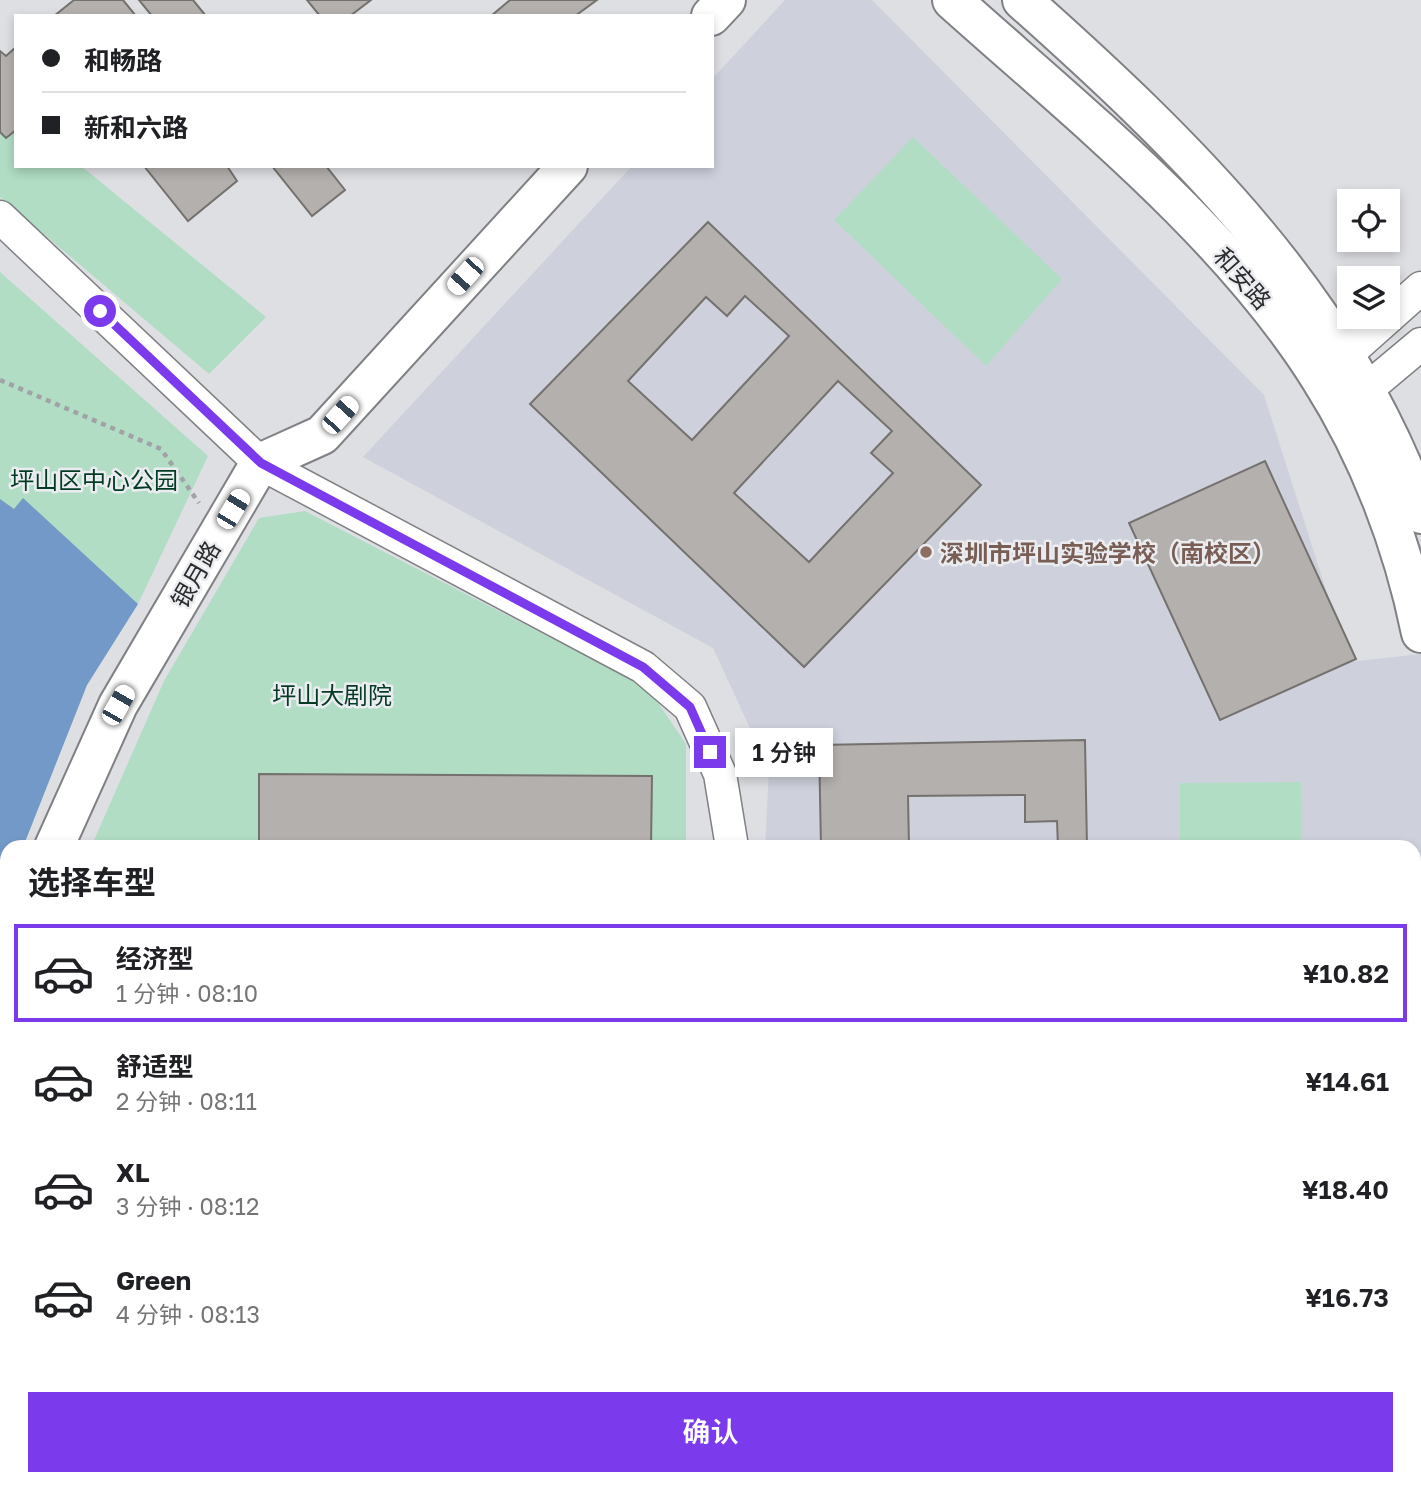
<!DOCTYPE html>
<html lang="zh">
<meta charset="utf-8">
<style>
:root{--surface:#fff;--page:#f6f6f6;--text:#202124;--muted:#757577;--line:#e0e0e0;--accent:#7c3aed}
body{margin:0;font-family:"Golos Text","Noto Sans SC",sans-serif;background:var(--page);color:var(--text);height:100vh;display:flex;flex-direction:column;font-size:26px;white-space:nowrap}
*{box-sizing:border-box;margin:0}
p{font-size:23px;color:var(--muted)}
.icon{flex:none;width:38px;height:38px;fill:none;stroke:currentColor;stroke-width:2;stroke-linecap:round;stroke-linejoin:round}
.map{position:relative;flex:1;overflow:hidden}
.panel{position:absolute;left:0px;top:840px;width:1421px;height:646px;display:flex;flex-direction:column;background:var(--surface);border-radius:21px 21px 0 0;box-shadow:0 4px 10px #0003}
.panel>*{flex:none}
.hud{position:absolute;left:14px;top:14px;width:700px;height:154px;border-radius:0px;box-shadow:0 4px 10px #0003;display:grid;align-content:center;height:154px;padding:0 28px;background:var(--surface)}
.buttons{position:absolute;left:1337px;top:189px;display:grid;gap:14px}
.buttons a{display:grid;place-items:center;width:63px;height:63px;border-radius:0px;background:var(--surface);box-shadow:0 4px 10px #0003;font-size:35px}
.end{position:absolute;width:32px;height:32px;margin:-16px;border:9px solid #7c3aed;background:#fff;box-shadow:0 0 0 4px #fff}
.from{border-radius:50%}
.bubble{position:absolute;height:49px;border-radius:0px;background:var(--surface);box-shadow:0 4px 10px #0003;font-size:23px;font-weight:600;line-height:49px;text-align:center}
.car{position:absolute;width:21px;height:42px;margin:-21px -10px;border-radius:9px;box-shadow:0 0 5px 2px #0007;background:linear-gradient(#fff 24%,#345 0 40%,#fff 0 76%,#345 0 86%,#fff 0)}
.hud b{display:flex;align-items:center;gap:24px;height:66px;font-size:26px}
.hud b+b{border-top:2px solid var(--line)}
.hud i{width:18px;height:18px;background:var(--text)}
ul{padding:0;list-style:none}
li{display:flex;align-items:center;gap:21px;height:98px;margin:0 14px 10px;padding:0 14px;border:4px solid transparent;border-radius:0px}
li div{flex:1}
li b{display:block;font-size:26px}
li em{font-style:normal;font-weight:600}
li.current{border-color:var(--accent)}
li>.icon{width:63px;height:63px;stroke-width:1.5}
h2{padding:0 28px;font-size:32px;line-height:84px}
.cta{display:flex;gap:14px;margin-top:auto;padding:14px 28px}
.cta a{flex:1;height:80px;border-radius:0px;background:var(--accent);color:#fff;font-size:28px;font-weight:600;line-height:80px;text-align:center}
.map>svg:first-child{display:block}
.commercial{fill:#e6d1c3}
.built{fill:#ced1dc}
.green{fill:#b1ddc4}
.water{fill:#7299c8}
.building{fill:#b3b0ad;stroke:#74716e;stroke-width:2;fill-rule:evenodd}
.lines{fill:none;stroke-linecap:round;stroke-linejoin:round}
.street-casing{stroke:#808184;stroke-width:35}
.secondary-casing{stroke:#808184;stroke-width:42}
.path{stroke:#a1a2a5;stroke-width:4.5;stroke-dasharray:5 5;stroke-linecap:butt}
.street{stroke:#fff;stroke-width:32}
.secondary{stroke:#fff;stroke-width:38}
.route{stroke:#7c3aed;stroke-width:9}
.education-dot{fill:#8d6e63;stroke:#ebecf0;stroke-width:2.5}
.labels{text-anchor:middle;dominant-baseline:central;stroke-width:5;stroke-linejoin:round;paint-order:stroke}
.street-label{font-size:24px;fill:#2a2b2c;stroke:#ebecf0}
.park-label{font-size:24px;fill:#033a24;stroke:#ebecf0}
.education-label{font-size:24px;font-weight:bold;fill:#785e54;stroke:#ebecf0;text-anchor:start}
</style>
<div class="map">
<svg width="1421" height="1485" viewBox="0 0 1421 1485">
<rect width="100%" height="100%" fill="#dedfe3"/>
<path class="commercial" d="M 7,1304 L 7,1479 L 319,1479 L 319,1485 L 0,1485 L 0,1305 Z"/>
<path class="built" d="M 785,0 L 872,0 L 1264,395 L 1349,662 L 1421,654 L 1421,1150 L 1414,1150 L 1414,847 L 765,847 L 769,769 L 713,648 L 363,457 L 632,166 L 712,166 L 712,79 Z"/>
<g class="green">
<path d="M 0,100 L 16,113 L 16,166 L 81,166 L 266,317 L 209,374 L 0,197 Z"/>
<path d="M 913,137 L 1062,279 L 986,366 L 834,220 Z"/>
<path d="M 0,272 L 208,456 L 138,604 L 87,685 L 23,847 L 7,847 L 7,889 L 0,906 Z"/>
<path d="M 305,511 L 648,688 L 686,744 L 686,847 L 91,847 L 164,681 L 259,518 Z"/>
<path d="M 1301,782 L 1302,847 L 1180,847 L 1180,783 Z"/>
<path d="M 7,1043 L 7,1160 L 0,1157 L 0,1059 Z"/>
</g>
<path class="water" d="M 23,498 L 138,604 L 87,685 L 23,847 L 7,847 L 7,889 L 0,906 L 0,499 L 14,509 Z"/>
<g class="building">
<path d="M 74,0 L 123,0 L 136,16 L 54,16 Z"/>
<path d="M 139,0 L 193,0 L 206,16 L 152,16 Z"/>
<path d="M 307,0 L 371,0 L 350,16 L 320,16 Z"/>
<path d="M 510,0 L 597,0 L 575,16 L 491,16 Z"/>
<path d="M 16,47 L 16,130 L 6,138 L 0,132 L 0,51 L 6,56 Z"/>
<path d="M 144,166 L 227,166 L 237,181 L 188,221 Z"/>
<path d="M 272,166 L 326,166 L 345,190 L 312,216 Z"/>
<path d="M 708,222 L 981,485 L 804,667 L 530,404 ZM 745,296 L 789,336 L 692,440 L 628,381 L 706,297 L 727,316 ZM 838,381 L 892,431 L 871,453 L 893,473 L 809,562 L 734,493 Z"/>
<path d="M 1265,461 L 1356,659 L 1220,720 L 1129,523 Z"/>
<path d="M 1085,740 L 1087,847 L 1058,847 L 1057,821 L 1025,822 L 1025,795 L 908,796 L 909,847 L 821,847 L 819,745 Z"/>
<path d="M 259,774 L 652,776 L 651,847 L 259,847 Z"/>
</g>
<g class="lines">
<defs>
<g id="street">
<path d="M 0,217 L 260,463 L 643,667 L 690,707 L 720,774 L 732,847"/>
<path d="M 1329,370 L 1421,288"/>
<path d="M 1342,383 L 1366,390 L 1421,344"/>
<path d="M 343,1479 L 343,1485"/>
</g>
<g id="secondary">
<path d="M 952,0 C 1078,113 1230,234 1320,378 C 1369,455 1403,544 1421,633"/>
<path d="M 1022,0 C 1185,145 1347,302 1421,514"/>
<path d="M 711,16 L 726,0"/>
<path d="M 54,847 L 118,705 L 260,463 L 322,435 L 568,166"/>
<path d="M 0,967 L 7,951"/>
<path d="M 1414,1227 L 1421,1227"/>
<path d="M 0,1239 L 7,1239"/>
<path d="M 1414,1273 L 1421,1272"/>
<path d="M 0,1278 L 7,1281"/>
</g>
</defs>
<use href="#street" class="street-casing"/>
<use href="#secondary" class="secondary-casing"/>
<path class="path" d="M 0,380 L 161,449 L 199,503"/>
<use href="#street" class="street"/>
<use href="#secondary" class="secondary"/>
</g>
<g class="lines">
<path class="route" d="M 100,311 L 261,463 L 643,667 L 690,707 L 710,752"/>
</g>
<circle class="education-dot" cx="926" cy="552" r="7"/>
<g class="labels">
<g class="street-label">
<text transform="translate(1243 278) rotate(49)">和安路</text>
<text transform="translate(195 574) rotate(-60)">银月路</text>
</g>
<g class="park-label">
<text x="94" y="479">坪山区中心公园</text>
<text x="332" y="694">坪山大剧院</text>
</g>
<g class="education-label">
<text x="940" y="552">深圳市坪山实验学校（南校区）</text>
</g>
</g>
</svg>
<div class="buttons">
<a><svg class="icon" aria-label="locate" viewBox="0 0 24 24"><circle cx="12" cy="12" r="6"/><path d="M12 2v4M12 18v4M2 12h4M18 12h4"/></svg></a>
<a><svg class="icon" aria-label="layers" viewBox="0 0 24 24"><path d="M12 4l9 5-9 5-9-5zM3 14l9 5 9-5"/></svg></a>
</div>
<i class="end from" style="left:100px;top:311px"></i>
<i class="end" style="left:710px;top:752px"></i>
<div class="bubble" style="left:735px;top:728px;width:98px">1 分钟</div>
<i class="car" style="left:465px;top:276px;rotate:222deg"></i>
<i class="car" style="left:340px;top:415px;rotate:42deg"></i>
<i class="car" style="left:233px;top:509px;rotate:31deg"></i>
<i class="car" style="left:118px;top:705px;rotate:30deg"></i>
<div class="hud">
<b><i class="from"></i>和畅路</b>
<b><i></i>新和六路</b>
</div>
<section class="panel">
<h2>选择车型</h2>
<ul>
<li class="current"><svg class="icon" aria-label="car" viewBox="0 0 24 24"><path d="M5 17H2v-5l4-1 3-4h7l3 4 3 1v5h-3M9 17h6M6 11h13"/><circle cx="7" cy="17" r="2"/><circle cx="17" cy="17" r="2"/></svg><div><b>经济型</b><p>1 分钟 · 08:10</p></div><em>¥10.82</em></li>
<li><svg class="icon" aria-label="car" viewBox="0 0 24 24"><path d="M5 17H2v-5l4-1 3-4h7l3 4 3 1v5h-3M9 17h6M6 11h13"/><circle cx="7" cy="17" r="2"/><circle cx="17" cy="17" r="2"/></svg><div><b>舒适型</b><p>2 分钟 · 08:11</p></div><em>¥14.61</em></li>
<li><svg class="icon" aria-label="car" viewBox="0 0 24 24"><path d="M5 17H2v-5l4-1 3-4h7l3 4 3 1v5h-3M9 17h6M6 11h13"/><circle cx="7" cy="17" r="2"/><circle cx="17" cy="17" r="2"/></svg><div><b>XL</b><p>3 分钟 · 08:12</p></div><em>¥18.40</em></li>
<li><svg class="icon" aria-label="car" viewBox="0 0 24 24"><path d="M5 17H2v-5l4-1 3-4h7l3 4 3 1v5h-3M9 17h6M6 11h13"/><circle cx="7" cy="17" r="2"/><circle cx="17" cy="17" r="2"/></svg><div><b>Green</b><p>4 分钟 · 08:13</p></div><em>¥16.73</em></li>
</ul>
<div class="cta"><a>确认</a></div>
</section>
</div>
